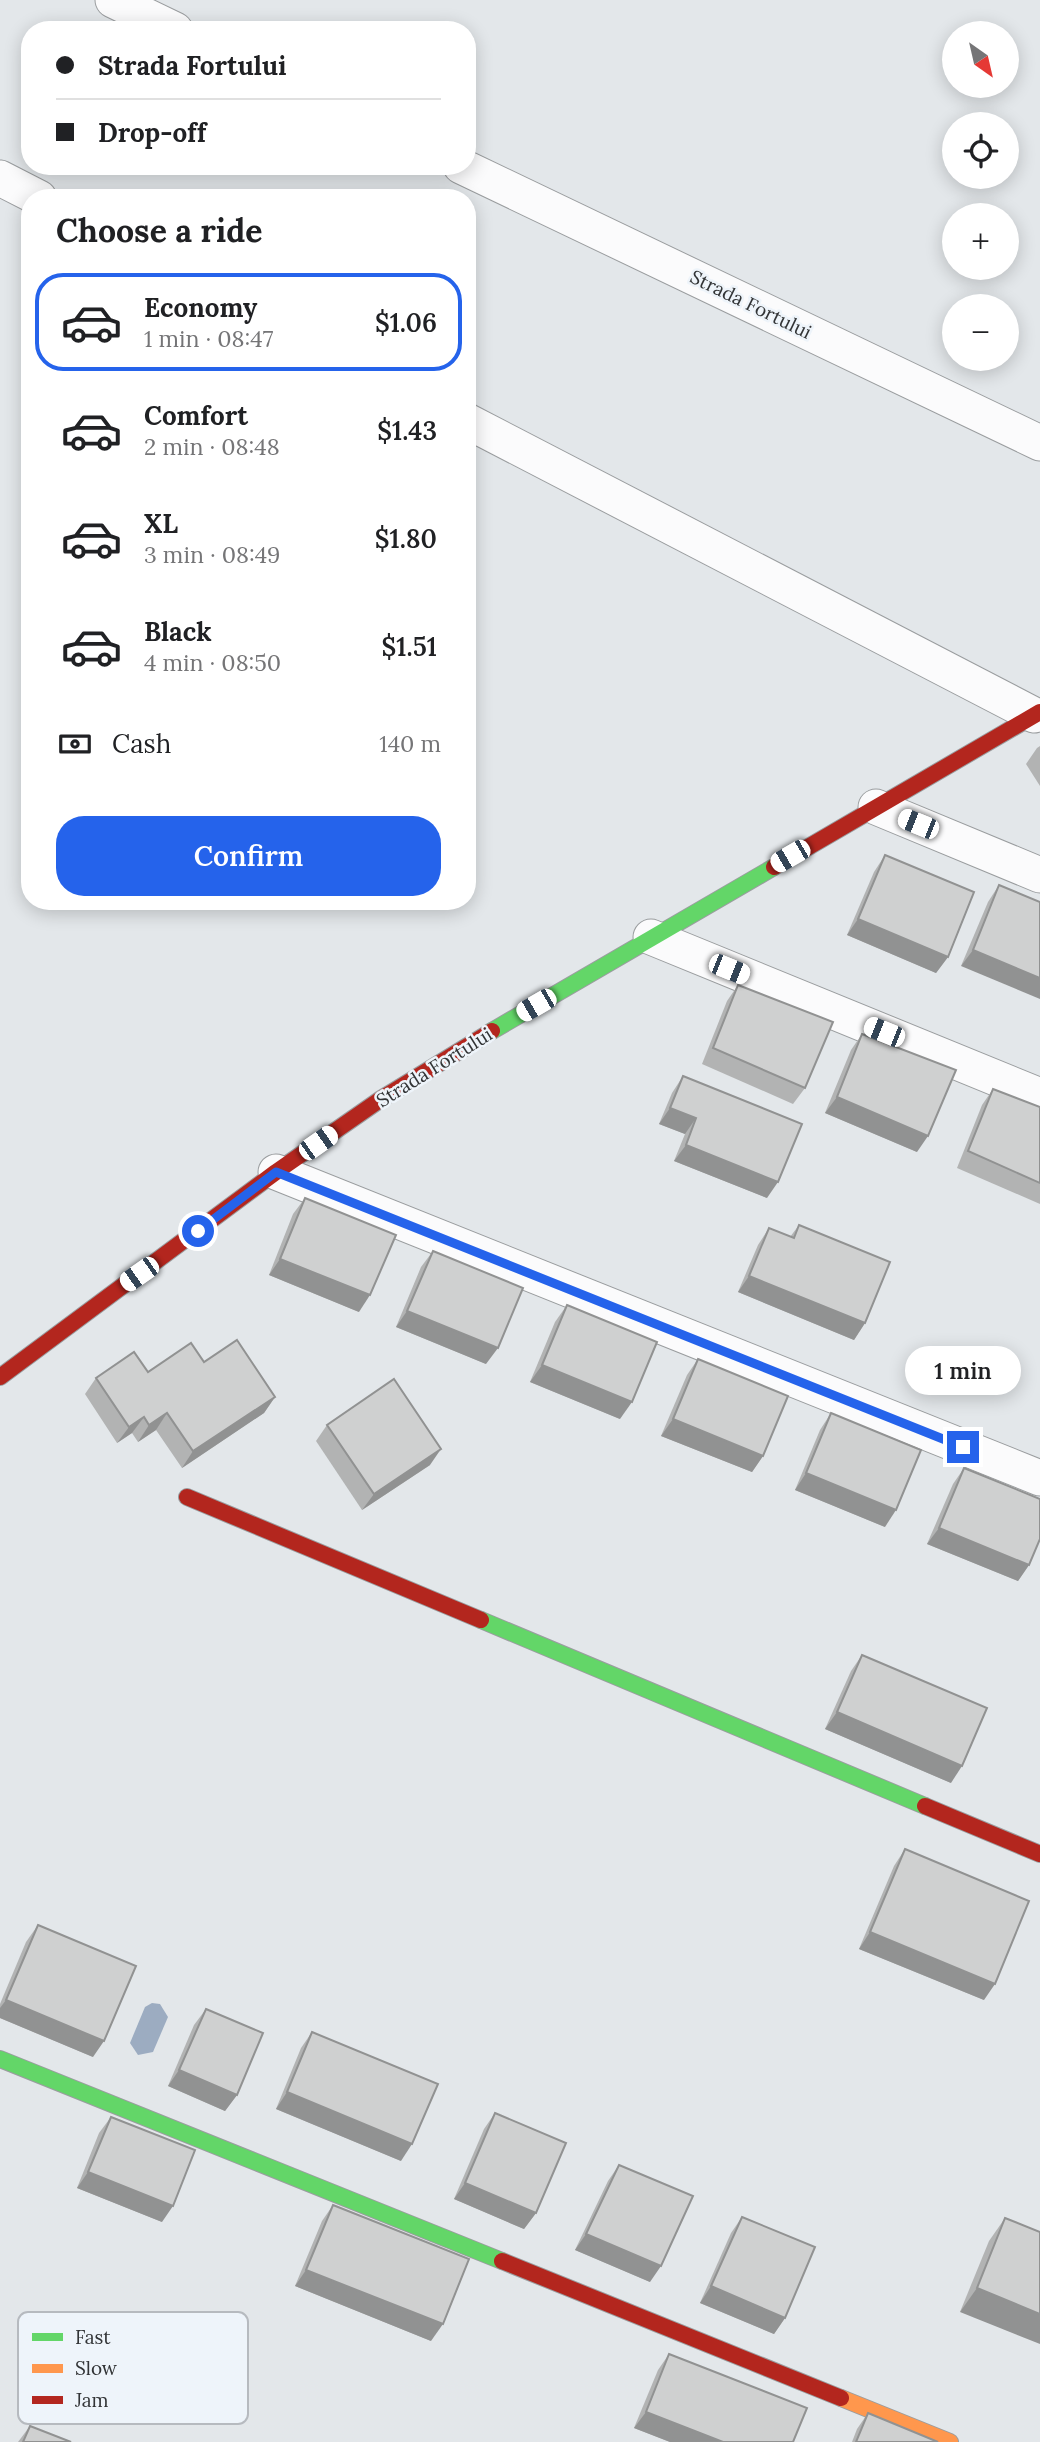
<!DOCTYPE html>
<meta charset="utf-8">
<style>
:root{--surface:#fff;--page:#f6f6f6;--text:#202124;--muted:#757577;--line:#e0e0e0;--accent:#2563eb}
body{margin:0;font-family:Lora,serif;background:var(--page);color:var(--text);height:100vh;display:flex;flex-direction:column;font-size:26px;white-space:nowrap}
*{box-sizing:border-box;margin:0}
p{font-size:23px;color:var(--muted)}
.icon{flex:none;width:38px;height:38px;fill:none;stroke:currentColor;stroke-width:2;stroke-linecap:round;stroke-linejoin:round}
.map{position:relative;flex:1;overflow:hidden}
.sheet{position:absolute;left:21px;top:189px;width:455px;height:721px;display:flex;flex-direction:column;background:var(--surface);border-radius:28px;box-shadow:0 4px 18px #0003}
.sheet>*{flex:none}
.hud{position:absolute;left:21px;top:21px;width:455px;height:154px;border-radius:28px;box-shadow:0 4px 18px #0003;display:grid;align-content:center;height:154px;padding:0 35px;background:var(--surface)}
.needle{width:46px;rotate:146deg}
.fabs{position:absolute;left:942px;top:21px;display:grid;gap:14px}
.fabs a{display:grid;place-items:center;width:77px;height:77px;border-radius:50%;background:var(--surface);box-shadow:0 4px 18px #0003;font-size:35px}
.end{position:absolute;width:32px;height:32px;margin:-16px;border:9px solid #2563eb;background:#fff;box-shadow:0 0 0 4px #fff}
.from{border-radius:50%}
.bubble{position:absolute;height:49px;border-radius:24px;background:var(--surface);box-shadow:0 4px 18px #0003;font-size:23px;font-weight:600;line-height:49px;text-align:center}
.car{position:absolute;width:21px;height:42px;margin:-21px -10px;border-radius:9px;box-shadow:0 0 5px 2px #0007;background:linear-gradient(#fff 24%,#345 0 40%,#fff 0 76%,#345 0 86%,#fff 0)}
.hud b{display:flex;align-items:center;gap:24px;height:66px;font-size:26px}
.hud b+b{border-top:2px solid var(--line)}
.hud i{width:18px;height:18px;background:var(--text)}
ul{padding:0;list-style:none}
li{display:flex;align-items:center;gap:21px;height:98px;margin:0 14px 10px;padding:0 21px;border:4px solid transparent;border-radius:28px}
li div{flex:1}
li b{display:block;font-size:26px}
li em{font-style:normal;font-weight:600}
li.selected{border-color:var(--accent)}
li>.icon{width:63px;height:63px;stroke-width:1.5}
h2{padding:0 35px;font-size:32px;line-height:84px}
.pay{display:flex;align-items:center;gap:18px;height:77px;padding:0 35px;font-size:26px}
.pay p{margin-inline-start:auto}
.action{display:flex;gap:14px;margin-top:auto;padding:14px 35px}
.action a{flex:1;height:80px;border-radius:28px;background:var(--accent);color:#fff;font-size:28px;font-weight:600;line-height:80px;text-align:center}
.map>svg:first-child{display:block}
.water{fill:#9cacc1}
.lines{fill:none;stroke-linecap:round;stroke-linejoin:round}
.street-casing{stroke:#9a9d9f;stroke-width:37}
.fast-casing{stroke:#9a9d9f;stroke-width:18}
.slow-casing{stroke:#9a9d9f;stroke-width:18}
.jam-casing{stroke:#9a9d9f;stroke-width:18}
.street{stroke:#fbfbfc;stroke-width:35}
.fast{stroke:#63d668;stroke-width:16}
.slow{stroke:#ff974d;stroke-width:16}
.jam{stroke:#b3261e;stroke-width:16}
.wall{fill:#b2b3b3}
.shaded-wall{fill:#919292}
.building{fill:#cfd0d0;stroke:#919292;stroke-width:2}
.route{stroke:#2563eb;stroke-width:9}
.labels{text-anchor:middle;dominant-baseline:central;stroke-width:5;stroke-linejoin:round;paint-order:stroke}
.street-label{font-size:19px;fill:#323436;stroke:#eef4fa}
.key{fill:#eef4fa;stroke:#b6babf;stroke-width:2}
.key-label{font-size:19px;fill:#323436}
</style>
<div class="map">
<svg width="1040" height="2442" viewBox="0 0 1040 2442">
<rect width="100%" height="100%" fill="#e3e7ea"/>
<path class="water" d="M 152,2003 L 160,2004 L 168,2017 L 153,2052 L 138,2055 L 130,2043 L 145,2007 Z"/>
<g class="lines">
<defs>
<g id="street">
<path d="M 113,0 L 175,30"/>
<path d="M 461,166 L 1040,443"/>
<path d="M 0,178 L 39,198"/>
<path d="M 467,421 L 1034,715"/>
<path d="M 876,807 L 1040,875"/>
<path d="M 651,937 L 1040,1096"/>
<path d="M 276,1172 L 1040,1478"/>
</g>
<g id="fast">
<path d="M 492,1031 L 774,867"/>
<path d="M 481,1620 L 925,1806"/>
<path d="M 0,2059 L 502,2261"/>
</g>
<path id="slow" d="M 841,2398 L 950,2442"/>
<g id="jam">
<path d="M 774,867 L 1040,712"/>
<path d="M 0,1377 L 276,1172 L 381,1099 L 492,1031"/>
<path d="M 187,1497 L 481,1620"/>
<path d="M 925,1806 L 1040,1854"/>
<path d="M 502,2261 L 841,2398"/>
</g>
</defs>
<use href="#street" class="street-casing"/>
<use href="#fast" class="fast-casing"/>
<use href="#slow" class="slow-casing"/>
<use href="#jam" class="jam-casing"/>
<use href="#street" class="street"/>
<use href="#fast" class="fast"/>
<use href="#slow" class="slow"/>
<use href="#jam" class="jam"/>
</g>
<g class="wall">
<path d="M 1040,746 L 1040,786 L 1026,764 L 1037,748 Z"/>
<path d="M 885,855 L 948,957 L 936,973 L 847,935 L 874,872 Z"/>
<path d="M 999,885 L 1040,902 L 961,966 L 988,902 Z"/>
<path d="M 738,985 L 805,1088 L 793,1104 L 702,1064 L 727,1001 Z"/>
<path d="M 862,1034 L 917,1152 L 825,1113 L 851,1050 Z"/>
<path d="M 683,1076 L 767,1198 L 674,1161 L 685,1134 L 659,1124 L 672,1093 Z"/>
<path d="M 993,1089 L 1040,1107 L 1040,1204 L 957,1168 L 982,1105 Z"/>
<path d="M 305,1198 L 359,1312 L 269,1275 L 293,1214 Z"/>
<path d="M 799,1225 L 865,1323 L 854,1340 L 738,1292 L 758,1245 L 769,1228 L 790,1237 Z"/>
<path d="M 433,1251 L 486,1364 L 396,1327 L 421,1267 Z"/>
<path d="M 567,1305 L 620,1419 L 530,1382 L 555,1322 Z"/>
<path d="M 698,1359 L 763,1456 L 752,1472 L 661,1436 L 687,1375 Z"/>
<path d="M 204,1362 L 275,1397 L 264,1413 L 182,1468 L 156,1430 L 138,1442 L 132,1433 L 117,1443 L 85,1394 L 96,1378 L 148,1372 Z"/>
<path d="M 831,1413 L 885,1527 L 795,1490 L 820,1430 Z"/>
<path d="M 327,1425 L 430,1465 L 362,1510 L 316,1441 Z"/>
<path d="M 964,1468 L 1029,1565 L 1018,1581 L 927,1544 L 953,1484 Z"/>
<path d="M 862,1655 L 951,1783 L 825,1729 L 851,1671 Z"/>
<path d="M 905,1849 L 984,2000 L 859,1949 L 894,1866 Z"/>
<path d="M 38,1925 L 93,2057 L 0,2018 L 0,2004 L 26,1942 Z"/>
<path d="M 206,2009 L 237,2095 L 225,2111 L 168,2086 L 194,2025 Z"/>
<path d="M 312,2032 L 401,2161 L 276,2109 L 301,2048 Z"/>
<path d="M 495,2113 L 536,2213 L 524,2229 L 454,2199 L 484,2129 Z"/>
<path d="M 111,2117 L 162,2222 L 77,2188 L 99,2133 Z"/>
<path d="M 619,2165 L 650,2282 L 575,2250 L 608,2181 Z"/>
<path d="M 333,2205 L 431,2341 L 295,2286 L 322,2221 Z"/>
<path d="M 742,2217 L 785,2318 L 774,2334 L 700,2303 L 731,2233 Z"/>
<path d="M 1005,2218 L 1040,2232 L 960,2312 L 989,2241 Z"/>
<path d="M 669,2354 L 793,2442 L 670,2442 L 634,2428 L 658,2370 Z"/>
<path d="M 868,2413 L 938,2442 L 852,2442 L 857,2429 Z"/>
<path d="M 30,2426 L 71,2442 L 18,2442 Z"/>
</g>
<g class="shaded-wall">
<path d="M 858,919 L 948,957 L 936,973 L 847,935 Z"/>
<path d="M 973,950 L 1040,978 L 1040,999 L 961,966 Z"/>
<path d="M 837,1097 L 928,1136 L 917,1152 L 825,1113 Z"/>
<path d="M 670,1108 L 696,1118 L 685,1134 L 659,1124 Z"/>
<path d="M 686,1145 L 778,1182 L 767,1198 L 674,1161 Z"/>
<path d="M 280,1259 L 370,1295 L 359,1312 L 269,1275 Z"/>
<path d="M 749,1276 L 865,1323 L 854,1340 L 738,1292 Z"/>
<path d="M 407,1311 L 498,1348 L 486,1364 L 396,1327 Z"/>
<path d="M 542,1365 L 632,1402 L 620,1419 L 530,1382 Z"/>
<path d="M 275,1397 L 264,1413 L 182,1468 L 193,1451 Z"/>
<path d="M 167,1413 L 156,1430 L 138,1442 L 149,1425 Z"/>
<path d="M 144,1417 L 132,1433 L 117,1443 L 129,1427 Z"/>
<path d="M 673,1419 L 763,1456 L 752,1472 L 661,1436 Z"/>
<path d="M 441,1449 L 430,1465 L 362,1510 L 374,1494 Z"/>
<path d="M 806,1473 L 896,1510 L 885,1527 L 795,1490 Z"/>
<path d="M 939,1528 L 1029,1565 L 1018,1581 L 927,1544 Z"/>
<path d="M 837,1712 L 962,1766 L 951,1783 L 825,1729 Z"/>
<path d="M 870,1932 L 995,1984 L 984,2000 L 859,1949 Z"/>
<path d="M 6,2000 L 104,2041 L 93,2057 L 0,2018 L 0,2008 Z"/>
<path d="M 179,2070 L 237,2095 L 225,2111 L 168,2086 Z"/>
<path d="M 287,2092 L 412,2144 L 401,2161 L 276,2109 Z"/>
<path d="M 88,2172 L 173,2206 L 162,2222 L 77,2188 Z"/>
<path d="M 465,2183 L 536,2213 L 524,2229 L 454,2199 Z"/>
<path d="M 586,2234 L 661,2266 L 650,2282 L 575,2250 Z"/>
<path d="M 306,2270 L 443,2324 L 431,2341 L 295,2286 Z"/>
<path d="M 711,2286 L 785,2318 L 774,2334 L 700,2303 Z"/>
<path d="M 977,2288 L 1040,2314 L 1040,2344 L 960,2312 Z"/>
<path d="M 646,2412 L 723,2442 L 670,2442 L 634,2428 Z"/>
</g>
<g class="building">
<path d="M 885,855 L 974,892 L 948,957 L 858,919 Z"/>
<path d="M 999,885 L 1040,902 L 1040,978 L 973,950 Z"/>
<path d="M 738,985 L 833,1022 L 805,1088 L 713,1048 Z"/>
<path d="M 862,1034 L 956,1070 L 928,1136 L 837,1097 Z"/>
<path d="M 683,1076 L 802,1124 L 778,1182 L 686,1145 L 696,1118 L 670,1108 Z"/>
<path d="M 993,1089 L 1040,1107 L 1040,1183 L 968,1151 Z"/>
<path d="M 305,1198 L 396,1235 L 370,1295 L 280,1259 Z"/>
<path d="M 799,1225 L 890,1262 L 865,1323 L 749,1276 L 769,1228 L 794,1238 Z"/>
<path d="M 433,1251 L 523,1288 L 498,1348 L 407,1311 Z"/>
<path d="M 567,1305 L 657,1342 L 632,1402 L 542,1365 Z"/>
<path d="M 237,1340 L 275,1397 L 193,1451 L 167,1413 L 149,1425 L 144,1417 L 129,1427 L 96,1378 L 134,1352 L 148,1372 L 191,1343 L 204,1362 Z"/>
<path d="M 698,1359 L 788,1396 L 763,1456 L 673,1419 Z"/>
<path d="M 394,1379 L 441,1449 L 374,1494 L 327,1425 Z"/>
<path d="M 831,1413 L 921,1450 L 896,1510 L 806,1473 Z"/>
<path d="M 964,1468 L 1040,1499 L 1040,1539 L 1029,1565 L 939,1528 Z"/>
<path d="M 862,1655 L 987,1708 L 962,1766 L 837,1712 Z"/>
<path d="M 905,1849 L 1029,1901 L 995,1984 L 870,1932 Z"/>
<path d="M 38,1925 L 136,1966 L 104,2041 L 6,2000 Z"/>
<path d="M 206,2009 L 263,2033 L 237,2095 L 179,2070 Z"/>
<path d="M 312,2032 L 438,2084 L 412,2144 L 287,2092 Z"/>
<path d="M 495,2113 L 566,2143 L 536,2213 L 465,2183 Z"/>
<path d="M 111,2117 L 195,2150 L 173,2206 L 88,2172 Z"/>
<path d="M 619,2165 L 693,2196 L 661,2266 L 586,2234 Z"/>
<path d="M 333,2205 L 469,2259 L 443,2324 L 306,2270 Z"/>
<path d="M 742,2217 L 815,2247 L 785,2318 L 711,2286 Z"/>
<path d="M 1005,2218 L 1040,2232 L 1040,2314 L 977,2288 Z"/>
<path d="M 669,2354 L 807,2408 L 793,2442 L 723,2442 L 646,2412 Z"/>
<path d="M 868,2413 L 938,2442 L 856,2442 Z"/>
<path d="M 30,2426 L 71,2442 L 23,2442 Z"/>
</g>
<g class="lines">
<path class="route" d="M 198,1231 L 276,1172 L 963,1447"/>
</g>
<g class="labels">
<g class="street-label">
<text transform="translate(751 304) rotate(26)">Strada Fortului</text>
<text transform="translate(434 1067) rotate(-32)">Strada Fortului</text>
</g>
</g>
<rect x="18" y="2312" width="230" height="112" rx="10" class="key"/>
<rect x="32" y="2333" width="31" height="8" fill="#63d668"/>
<rect x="32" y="2364" width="31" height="9" fill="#ff974d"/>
<rect x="32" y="2396" width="31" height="8" fill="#b3261e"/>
<g class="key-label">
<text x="75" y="2344">Fast</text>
<text x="75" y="2375">Slow</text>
<text x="75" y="2407">Jam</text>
</g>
</svg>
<div class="fabs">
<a><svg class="needle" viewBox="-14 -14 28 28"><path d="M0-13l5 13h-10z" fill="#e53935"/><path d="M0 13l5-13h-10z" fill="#757577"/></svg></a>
<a><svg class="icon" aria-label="locate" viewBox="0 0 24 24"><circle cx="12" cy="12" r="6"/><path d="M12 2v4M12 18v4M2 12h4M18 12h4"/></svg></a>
<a>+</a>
<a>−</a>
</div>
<i class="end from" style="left:198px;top:1231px"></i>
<i class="end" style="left:963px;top:1447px"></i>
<div class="bubble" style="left:905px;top:1346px;width:116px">1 min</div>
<i class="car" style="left:918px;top:824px;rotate:292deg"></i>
<i class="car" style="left:790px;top:856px;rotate:240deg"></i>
<i class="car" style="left:729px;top:969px;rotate:112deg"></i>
<i class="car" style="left:536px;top:1005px;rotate:240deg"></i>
<i class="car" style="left:884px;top:1032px;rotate:292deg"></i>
<i class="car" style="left:318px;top:1143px;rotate:55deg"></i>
<i class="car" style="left:139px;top:1274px;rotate:235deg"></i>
<div class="hud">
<b><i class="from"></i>Strada Fortului</b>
<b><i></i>Drop-off</b>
</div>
<section class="sheet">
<h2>Choose a ride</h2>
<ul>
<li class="selected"><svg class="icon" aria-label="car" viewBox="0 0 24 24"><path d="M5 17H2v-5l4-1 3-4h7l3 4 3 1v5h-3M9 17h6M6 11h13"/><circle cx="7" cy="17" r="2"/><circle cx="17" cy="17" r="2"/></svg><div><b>Economy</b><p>1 min · 08:47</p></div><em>$1.06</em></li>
<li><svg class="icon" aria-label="car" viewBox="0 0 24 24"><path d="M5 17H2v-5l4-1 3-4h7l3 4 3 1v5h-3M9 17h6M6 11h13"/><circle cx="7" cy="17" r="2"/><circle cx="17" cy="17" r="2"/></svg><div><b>Comfort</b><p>2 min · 08:48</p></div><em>$1.43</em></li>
<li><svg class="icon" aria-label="car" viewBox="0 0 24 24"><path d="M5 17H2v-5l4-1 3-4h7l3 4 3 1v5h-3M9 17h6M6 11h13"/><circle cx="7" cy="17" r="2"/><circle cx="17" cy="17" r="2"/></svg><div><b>XL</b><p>3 min · 08:49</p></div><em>$1.80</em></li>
<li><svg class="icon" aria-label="car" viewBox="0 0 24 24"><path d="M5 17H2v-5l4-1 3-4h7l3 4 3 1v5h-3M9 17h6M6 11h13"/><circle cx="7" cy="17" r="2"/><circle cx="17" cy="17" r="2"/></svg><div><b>Black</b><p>4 min · 08:50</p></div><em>$1.51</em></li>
</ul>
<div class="pay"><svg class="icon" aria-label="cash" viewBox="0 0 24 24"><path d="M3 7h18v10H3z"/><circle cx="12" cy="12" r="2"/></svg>Cash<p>140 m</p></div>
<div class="action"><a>Confirm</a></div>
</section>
</div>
